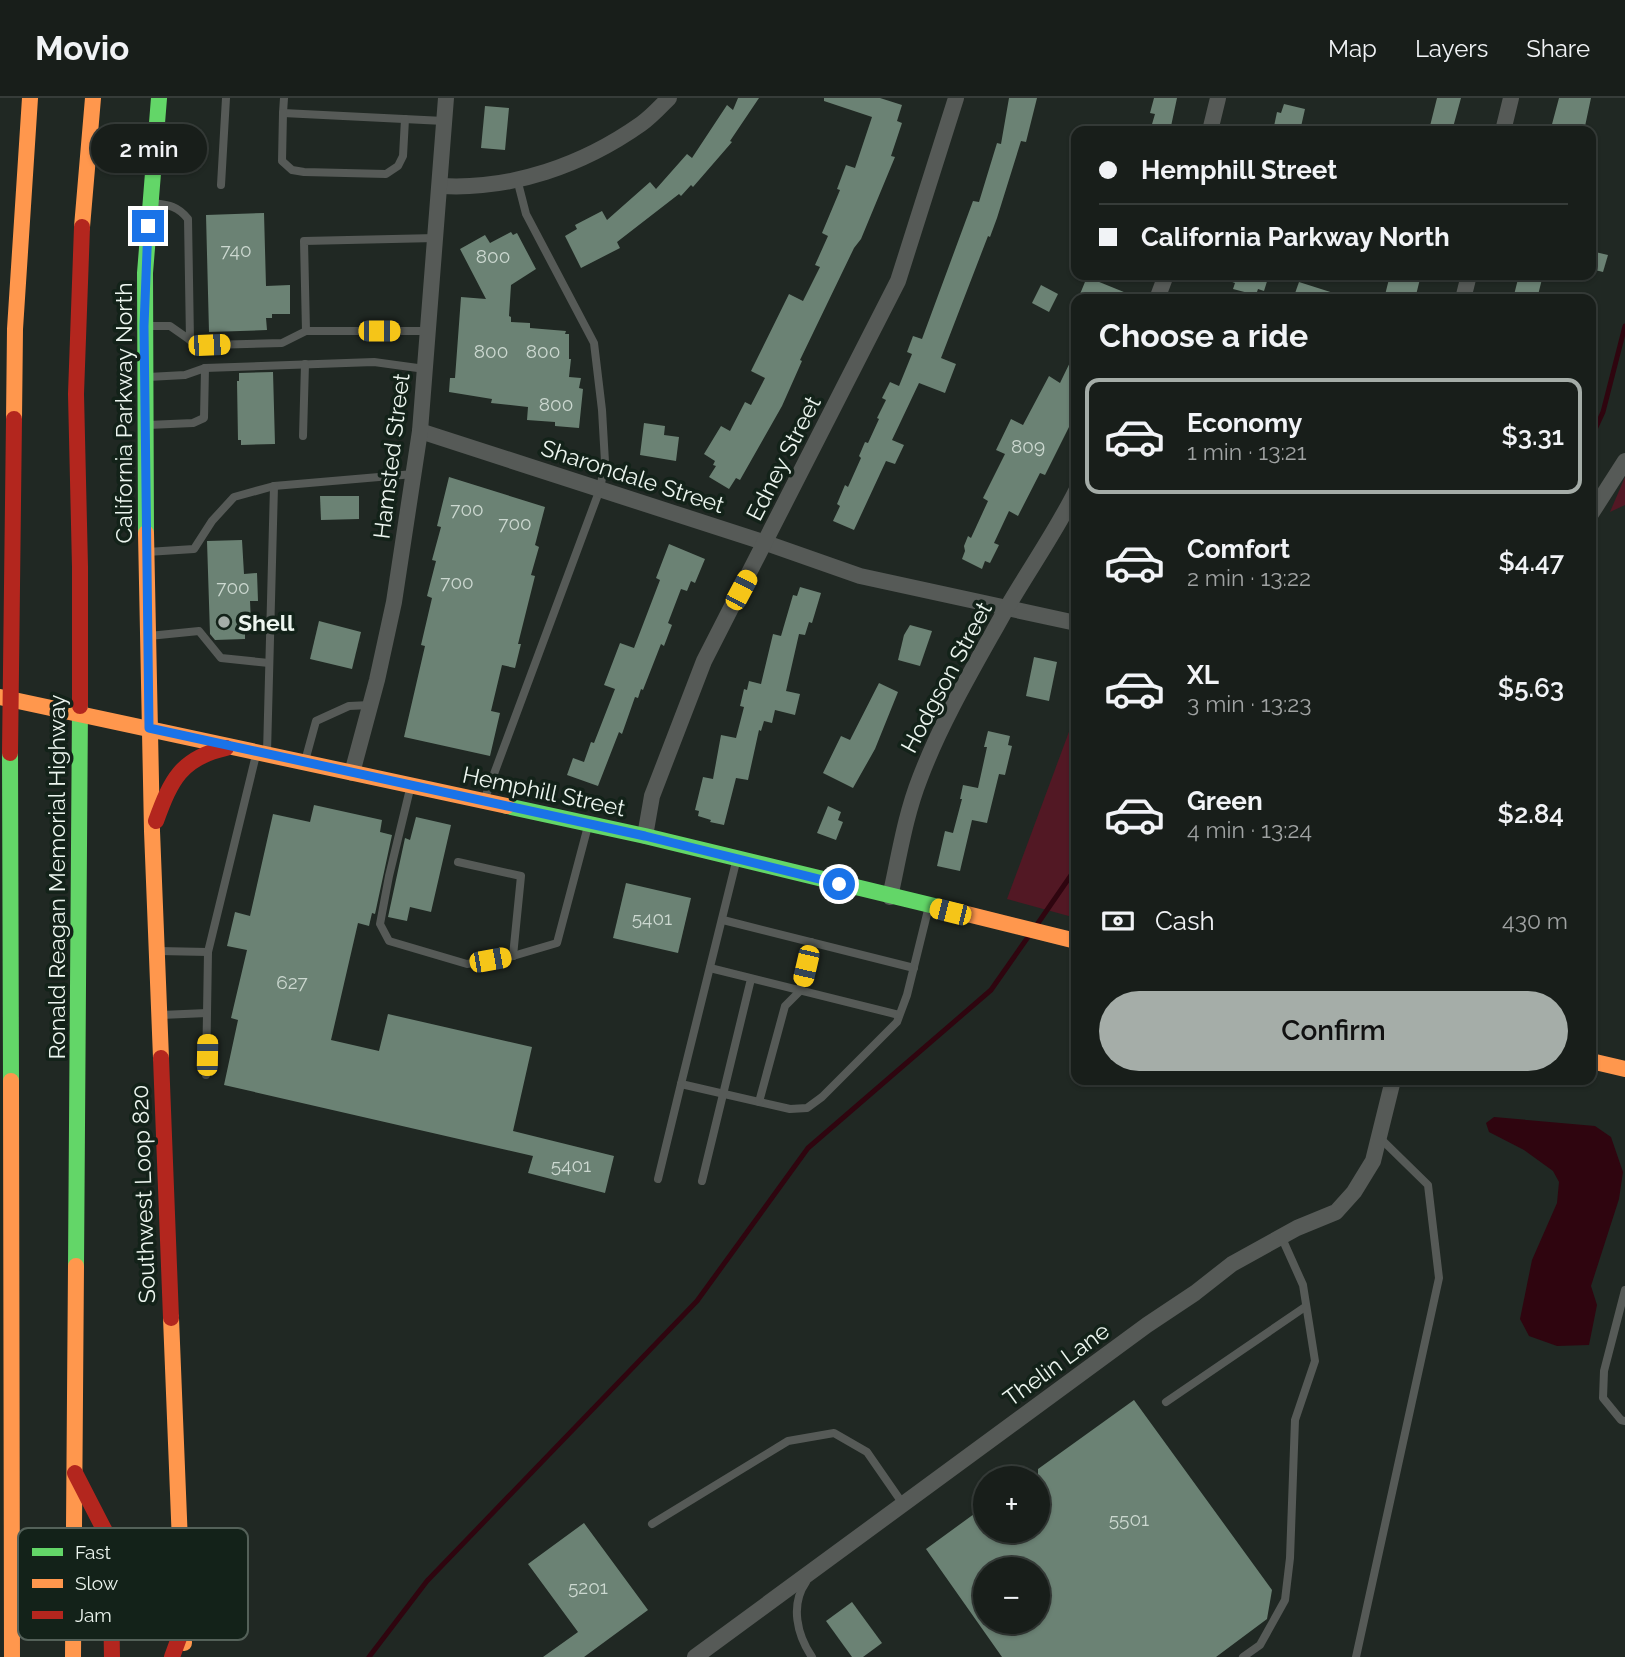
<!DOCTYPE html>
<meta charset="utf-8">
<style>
:root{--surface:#181e1a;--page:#252b27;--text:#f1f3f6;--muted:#9fa2a2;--line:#363c39;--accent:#a5ada8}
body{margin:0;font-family:Raleway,sans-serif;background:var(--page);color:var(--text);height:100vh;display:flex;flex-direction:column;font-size:26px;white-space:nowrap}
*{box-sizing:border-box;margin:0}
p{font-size:23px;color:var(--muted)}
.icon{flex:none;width:38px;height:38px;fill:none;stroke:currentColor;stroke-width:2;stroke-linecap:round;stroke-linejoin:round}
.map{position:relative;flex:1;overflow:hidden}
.panel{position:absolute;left:1071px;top:196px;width:525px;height:791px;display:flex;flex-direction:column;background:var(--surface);border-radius:14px;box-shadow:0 2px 5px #0004,0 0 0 2px var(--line)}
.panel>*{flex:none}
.hud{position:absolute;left:1071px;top:28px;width:525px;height:154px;border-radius:14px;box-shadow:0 2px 5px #0004,0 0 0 2px var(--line);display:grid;align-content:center;height:154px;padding:0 28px;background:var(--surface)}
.controls{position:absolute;left:973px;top:1368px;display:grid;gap:14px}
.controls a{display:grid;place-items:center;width:77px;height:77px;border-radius:50%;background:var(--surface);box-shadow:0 2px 5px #0004,0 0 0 2px var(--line);font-size:35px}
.end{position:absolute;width:32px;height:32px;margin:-16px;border:9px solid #1a73e8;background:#fff;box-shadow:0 0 0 4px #fff}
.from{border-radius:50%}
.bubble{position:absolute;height:49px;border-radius:24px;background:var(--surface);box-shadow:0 2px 5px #0004,0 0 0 2px var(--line);font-size:23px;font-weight:600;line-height:49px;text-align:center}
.car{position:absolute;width:21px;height:42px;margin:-21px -10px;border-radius:9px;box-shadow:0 0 5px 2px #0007;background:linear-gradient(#f5c518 24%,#345 0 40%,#f5c518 0 76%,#345 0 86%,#f5c518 0)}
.hud b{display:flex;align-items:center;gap:24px;height:66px;font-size:26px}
.hud b+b{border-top:2px solid var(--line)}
.hud i{width:18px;height:18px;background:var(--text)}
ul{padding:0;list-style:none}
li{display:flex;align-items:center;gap:21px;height:116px;margin:0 14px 10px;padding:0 14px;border:4px solid transparent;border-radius:14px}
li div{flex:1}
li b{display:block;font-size:26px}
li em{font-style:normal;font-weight:600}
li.current{border-color:var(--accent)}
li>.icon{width:63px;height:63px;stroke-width:1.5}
h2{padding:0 28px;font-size:32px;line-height:84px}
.pay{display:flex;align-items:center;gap:18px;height:77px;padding:0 28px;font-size:26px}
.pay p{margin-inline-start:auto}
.action{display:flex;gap:14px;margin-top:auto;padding:14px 28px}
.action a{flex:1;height:80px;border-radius:42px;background:var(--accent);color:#111;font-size:28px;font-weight:600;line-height:80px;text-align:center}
header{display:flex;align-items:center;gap:42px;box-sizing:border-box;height:98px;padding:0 35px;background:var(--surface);border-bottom:2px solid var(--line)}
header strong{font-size:33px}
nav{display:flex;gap:38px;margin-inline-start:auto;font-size:24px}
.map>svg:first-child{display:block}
.green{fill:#521824}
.water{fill:#2f050f}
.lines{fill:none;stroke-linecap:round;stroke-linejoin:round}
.stream{stroke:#2f050f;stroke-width:5}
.building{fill:#6b8274;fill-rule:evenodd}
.lane{stroke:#565a57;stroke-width:8}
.street{stroke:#565a57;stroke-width:16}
.fast{stroke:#63d668;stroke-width:16}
.slow{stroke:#ff974d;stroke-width:16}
.jam{stroke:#b3261e;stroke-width:16}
.route{stroke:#1a73e8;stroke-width:9}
.poi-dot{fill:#a5ada8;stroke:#132219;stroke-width:2.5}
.labels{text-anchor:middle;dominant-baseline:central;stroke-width:7;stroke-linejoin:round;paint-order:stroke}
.number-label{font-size:19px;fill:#ccd8d0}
.street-label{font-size:23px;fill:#ecf5ef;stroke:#132219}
.poi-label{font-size:23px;font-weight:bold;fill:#ecf5ef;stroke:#132219;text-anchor:start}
.key{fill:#132219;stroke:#546159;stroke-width:2}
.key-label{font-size:19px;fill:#ecf5ef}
</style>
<header>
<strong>Movio</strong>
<nav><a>Map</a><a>Layers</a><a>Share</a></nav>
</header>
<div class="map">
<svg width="1625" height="1559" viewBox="0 0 1625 1559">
<rect width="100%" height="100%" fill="#202823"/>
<g class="green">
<path d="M 1625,379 L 1625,407 L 1610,414 Z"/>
<path d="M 1076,615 L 1076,820 L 1007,801 Z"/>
</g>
<path class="water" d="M 1494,1019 L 1595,1028 L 1611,1039 L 1623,1074 L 1619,1101 L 1591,1188 L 1597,1207 L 1589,1247 L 1557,1248 L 1529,1238 L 1520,1221 L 1532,1162 L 1557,1105 L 1559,1084 L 1553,1073 L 1524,1052 L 1489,1034 L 1486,1025 Z"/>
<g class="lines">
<g class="stream">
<path d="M 1591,340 L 1603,314 L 1625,228"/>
<path d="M 1036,828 L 1076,770"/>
<path d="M 369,1559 L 427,1483 L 697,1203 L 808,1050 L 991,892 L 1028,839"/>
</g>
</g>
<g class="building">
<path d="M 738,0 L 759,0 L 730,43 L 732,44 L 693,89 L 691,87 L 681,98 L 679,96 L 617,144 L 620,150 L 581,170 L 565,138 L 577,131 L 575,127 L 602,113 L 607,122 L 650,84 L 656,91 L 687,56 L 692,60 L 727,7 L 733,12 Z"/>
<path d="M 824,0 L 880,0 L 902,7 L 897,23 L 902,25 L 891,58 L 895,59 L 861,141 L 854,150 L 800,262 L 802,263 L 782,308 L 740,382 L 736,380 L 729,391 L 709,379 L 716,368 L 713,367 L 715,363 L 704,356 L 721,328 L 730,333 L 745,304 L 751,307 L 765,280 L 751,273 L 789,196 L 803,203 L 820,169 L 815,167 L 828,138 L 822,135 L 840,92 L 837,91 L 846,67 L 855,70 L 872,19 L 824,3 Z"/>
<path d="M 1009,0 L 1037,0 L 1026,44 L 1021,43 L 997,120 L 990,139 L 988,138 L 941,260 L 956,266 L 945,295 L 919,285 L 892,342 L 904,347 L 895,366 L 886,363 L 854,432 L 833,423 L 840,408 L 837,406 L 845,387 L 848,389 L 861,360 L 859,358 L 865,344 L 868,345 L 879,321 L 877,320 L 886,302 L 882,300 L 890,284 L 899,288 L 912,256 L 907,254 L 913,238 L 922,241 L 973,103 L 979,104 L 997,45 L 1001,46 Z"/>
<path d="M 1154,0 L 1177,0 L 1170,33 L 1150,33 L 1155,16 L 1150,15 Z"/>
<path d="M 1437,0 L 1461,0 L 1452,33 L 1430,28 Z"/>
<path d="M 1559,0 L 1591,0 L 1584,33 L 1554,33 L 1554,31 L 1551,30 Z"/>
<path d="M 1284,6 L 1305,11 L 1300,33 L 1273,33 L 1277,14 L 1281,15 Z"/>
<path d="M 485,8 L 509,10 L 505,52 L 481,50 Z"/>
<path d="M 264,115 L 266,188 L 290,187 L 290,216 L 272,216 L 272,220 L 266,220 L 267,232 L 209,234 L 206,117 Z"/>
<path d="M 511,134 L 513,137 L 517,135 L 536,171 L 511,187 L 509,218 L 511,219 L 511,224 L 530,225 L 530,230 L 566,233 L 565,236 L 569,236 L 569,261 L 571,261 L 569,279 L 581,280 L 579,290 L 583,291 L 579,330 L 555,328 L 555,324 L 527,322 L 528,309 L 491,305 L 492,301 L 449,294 L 450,280 L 455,280 L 461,199 L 486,201 L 460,151 L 485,137 L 490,145 Z"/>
<path d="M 1591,153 L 1608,157 L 1603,174 L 1591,171 Z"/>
<path d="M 1224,177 L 1269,177 L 1264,193 L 1258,191 L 1256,197 L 1233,191 L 1235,185 L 1224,181 Z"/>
<path d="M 1390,177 L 1421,177 L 1415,201 L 1384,201 Z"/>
<path d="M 1519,177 L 1543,177 L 1537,201 L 1513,201 Z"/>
<path d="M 1087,179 L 1141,201 L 1078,201 Z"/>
<path d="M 1299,184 L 1343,198 L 1343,201 L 1293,201 Z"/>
<path d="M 1041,187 L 1058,196 L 1049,214 L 1032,205 Z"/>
<path d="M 1076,252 L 1076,307 L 1069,319 L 1073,321 L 1045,377 L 1040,375 L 1018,418 L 1009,413 L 994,445 L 999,447 L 990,465 L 985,463 L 982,471 L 962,461 L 965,453 L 964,448 L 968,438 L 971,440 L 988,403 L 983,400 L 1005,356 L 996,352 L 1011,321 L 1023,327 L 1049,278 L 1060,285 Z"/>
<path d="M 273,274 L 275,346 L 241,347 L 241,342 L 238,342 L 237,283 L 239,283 L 239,275 Z"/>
<path d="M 644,325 L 665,328 L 664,337 L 679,339 L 676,363 L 640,357 Z"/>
<path d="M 449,379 L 545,409 L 535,447 L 539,449 L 531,477 L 535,478 L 518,546 L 521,546 L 515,570 L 502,567 L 491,613 L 500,615 L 490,658 L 404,639 L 425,548 L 421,547 L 432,500 L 427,498 L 436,463 L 432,462 L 441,429 L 437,428 Z"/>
<path d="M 320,398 L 359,398 L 359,421 L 321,422 Z"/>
<path d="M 242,442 L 244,476 L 257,475 L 258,503 L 250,503 L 251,525 L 245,526 L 245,541 L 215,542 L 210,536 L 207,443 Z"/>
<path d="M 669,446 L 705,461 L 695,485 L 691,483 L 687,493 L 681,491 L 668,525 L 672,527 L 664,548 L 661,546 L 643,592 L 641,591 L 638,600 L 635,599 L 622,636 L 619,634 L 598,688 L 567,677 L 573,660 L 584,664 L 591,644 L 594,645 L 615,591 L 604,587 L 620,545 L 634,550 L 660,482 L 656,480 Z"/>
<path d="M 800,489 L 821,495 L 812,525 L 809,524 L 805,537 L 799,536 L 786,593 L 800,596 L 795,617 L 775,612 L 772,625 L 764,623 L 761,633 L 759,632 L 748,682 L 736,680 L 724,727 L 710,724 L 711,722 L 698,718 L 699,713 L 695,712 L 703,679 L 713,681 L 721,637 L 736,640 L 744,609 L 740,608 L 744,591 L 747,592 L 749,583 L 761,586 L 773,536 L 781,538 L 793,497 L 797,498 Z"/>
<path d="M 319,523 L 361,534 L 352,571 L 310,561 Z"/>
<path d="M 910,527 L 932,533 L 920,568 L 898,562 L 904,537 Z"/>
<path d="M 1034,559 L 1057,564 L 1049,603 L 1026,598 Z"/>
<path d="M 879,585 L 898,594 L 875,651 L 853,690 L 823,675 L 841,638 L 850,642 Z"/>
<path d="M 988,633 L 1010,638 L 1008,647 L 1012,648 L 1005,677 L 999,676 L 987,725 L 972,722 L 960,773 L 937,768 L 945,733 L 953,735 L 962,701 L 960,701 L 963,687 L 978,690 L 987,649 L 984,649 Z"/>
<path d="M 314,707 L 382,722 L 380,734 L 392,737 L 375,816 L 372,815 L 369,828 L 358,825 L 331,942 L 379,953 L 388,916 L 532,949 L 513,1033 L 614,1058 L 605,1095 L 528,1075 L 533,1058 L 224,987 L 238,922 L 231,920 L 247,852 L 227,848 L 235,814 L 250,818 L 273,716 L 310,724 Z"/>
<path d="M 828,708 L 841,714 L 838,722 L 843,724 L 836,742 L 817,735 Z"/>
<path d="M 416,719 L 451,727 L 431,814 L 410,809 L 407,823 L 388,819 L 405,740 L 410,742 Z"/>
<path d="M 626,785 L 691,800 L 678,855 L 613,840 Z"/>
<path d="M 1134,1302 L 1272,1492 L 1267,1521 L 1216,1559 L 1002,1559 L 926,1451 L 985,1408 L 985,1433 L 1038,1433 L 1038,1371 ZM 985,1472 L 1038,1472 L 1038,1524 L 985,1524 Z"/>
<path d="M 584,1425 L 648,1512 L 584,1559 L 543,1559 L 578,1534 L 528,1466 Z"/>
<path d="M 852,1504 L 882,1545 L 863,1559 L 852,1559 L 826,1523 Z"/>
</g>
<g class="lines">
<g class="lane">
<path d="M 284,0 L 283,15 L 444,23"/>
<path d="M 283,15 L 282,63 L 292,72 L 304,74 L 386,76 L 398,68 L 403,58 L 405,21"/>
<path d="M 221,87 L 226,0"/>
<path d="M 153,105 C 169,107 178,108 188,121 L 190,242"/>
<path d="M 149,228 L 170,228 L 190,242 L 209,247 L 282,245 L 306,233"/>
<path d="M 428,233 L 306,233 L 304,143 L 436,140"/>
<path d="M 205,270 L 374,264 L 425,271"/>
<path d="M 148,327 L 193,325 L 204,320 L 205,270 L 185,277 L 148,279"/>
<path d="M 303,338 L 305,266"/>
<path d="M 147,454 L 194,451 L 212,423 L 234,399 L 274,388 L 414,376"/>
<path d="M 149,538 L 199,533 L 221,560 L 269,565"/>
<path d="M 267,655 L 274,388"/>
<path d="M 305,663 L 316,623 L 349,608 L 370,607"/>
<path d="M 410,691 L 389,778 L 380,826 L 389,843 L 467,866 L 513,858 L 557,845 L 588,728"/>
<path d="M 485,700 L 600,391 L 605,364 L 602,312 L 594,245 L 526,116 L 517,81"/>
<path d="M 458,764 L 521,778 L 513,858"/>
<path d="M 736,764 L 681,986 L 790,1011 L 807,1010 L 822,999 L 897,924 L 907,897 L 929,808"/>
<path d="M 723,822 L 914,870"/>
<path d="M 159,853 L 208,854"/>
<path d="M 710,870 L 899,917"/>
<path d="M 161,917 L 207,915"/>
<path d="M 206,977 L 208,854 L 256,657"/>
<path d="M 759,1004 L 785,908 L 800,893 L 811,844"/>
<path d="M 658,1081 L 681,986"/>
<path d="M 702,1083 L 751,881"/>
<path d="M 1625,1192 L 1604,1273 L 1603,1300 L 1621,1322 L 1625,1323"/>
<path d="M 1166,1304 L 1305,1209"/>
<path d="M 652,1426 L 788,1343 L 834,1335 L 867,1354 L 903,1406"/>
<path d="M 806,1484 C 790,1507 797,1537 812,1559"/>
<path d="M 1243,1559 L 1260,1547 L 1285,1502 L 1290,1460 L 1295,1322 L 1315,1263 L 1303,1187 L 1281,1138"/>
<path d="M 1356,1559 L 1439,1180 L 1428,1087 L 1380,1040"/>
</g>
<g class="street">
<path d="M 1210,33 L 1218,0"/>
<path d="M 1503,33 L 1511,0"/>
<path d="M 441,88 C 512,92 583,67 641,26 C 651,19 660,9 669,0"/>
<path d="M 1157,201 L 1166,177"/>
<path d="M 1463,201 L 1469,177"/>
<path d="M 420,333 L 766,445 L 860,478 L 1076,525"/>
<path d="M 1591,416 L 1625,363"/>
<path d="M 352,675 L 377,582 L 394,504 L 420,333 L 446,0"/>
<path d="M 645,738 L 652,698 L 704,563 L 898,183 L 956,0"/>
<path d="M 890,799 C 899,759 905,718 920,680 C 942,622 975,567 1005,513 C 1028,473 1055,435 1076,393"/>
<path d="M 695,1559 L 1147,1227 L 1195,1195 L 1232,1166 L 1297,1130 L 1336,1114 L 1354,1094 L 1373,1063 L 1393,982"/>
</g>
<g class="fast">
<path d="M 146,435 L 145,175 L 159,0"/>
<path d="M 10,655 L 11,983"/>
<path d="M 507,708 L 645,738 L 955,813"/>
<path d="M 76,1168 L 80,608"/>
</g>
<g class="slow">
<path d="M 82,129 L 93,0"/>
<path d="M 14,321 L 15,231 L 30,0"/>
<path d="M 146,435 L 152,733 L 161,960"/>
<path d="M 0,599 L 507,708"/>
<path d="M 955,813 L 1076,843"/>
<path d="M 1591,963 L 1625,971"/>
<path d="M 11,983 L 12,1559"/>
<path d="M 171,1220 L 184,1545"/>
<path d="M 73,1559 L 76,1168"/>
</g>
<g class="jam">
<path d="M 80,608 L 80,469 L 76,296 L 82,129"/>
<path d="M 10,655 L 14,321"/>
<path d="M 156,723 C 171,682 181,660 226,650"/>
<path d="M 161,960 L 171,1220"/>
<path d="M 75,1375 L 110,1443 L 112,1559"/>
<path d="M 172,1559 L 183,1529"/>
</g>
</g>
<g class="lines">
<path class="route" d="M 148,128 L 144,228 L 149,630 L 645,738 L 839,786"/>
</g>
<circle class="poi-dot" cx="224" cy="524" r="7"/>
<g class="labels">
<g class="number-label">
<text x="236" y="152">740</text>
<text x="493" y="158">800</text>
<text x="491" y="253">800</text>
<text x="543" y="253">800</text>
<text x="556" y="306">800</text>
<text x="1028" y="348">809</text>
<text x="467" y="411">700</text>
<text x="515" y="425">700</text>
<text x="457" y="484">700</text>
<text x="233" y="489">700</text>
<text x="652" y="820">5401</text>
<text x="292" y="884">627</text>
<text x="571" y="1067">5401</text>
<text x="1129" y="1421">5501</text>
<text x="588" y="1489">5201</text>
</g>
<g class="street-label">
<text transform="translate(123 315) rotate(-90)">California Parkway North</text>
<text transform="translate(391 358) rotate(-83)">Hamsted Street</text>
<text transform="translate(783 360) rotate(-63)">Edney Street</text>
<text transform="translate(633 378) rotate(18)">Sharondale Street</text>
<text transform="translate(946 579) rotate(-62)">Hodgson Street</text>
<text transform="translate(544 693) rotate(12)">Hemphill Street</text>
<text transform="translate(56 779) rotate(-90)">Ronald Reagan Memorial Highway</text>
<text transform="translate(143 1096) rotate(-92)">Southwest Loop 820</text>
<text transform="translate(1056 1266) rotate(-36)">Thelin Lane</text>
</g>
<g class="poi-label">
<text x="238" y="524">Shell</text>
</g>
</g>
<rect x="18" y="1430" width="230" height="112" rx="10" class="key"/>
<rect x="32" y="1450" width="31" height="8" fill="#63d668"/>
<rect x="32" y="1481" width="31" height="9" fill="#ff974d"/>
<rect x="32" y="1513" width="31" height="8" fill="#b3261e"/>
<g class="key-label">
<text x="75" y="1461">Fast</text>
<text x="75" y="1492">Slow</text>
<text x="75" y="1524">Jam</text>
</g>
</svg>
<div class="controls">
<a>+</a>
<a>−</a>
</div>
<i class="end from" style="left:839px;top:786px"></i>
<i class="end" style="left:148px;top:128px"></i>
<div class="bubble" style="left:91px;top:26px;width:116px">2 min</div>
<i class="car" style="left:379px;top:233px;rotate:90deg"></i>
<i class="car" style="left:209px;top:247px;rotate:88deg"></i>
<i class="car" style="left:741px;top:492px;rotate:28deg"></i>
<i class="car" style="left:950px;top:814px;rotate:284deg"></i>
<i class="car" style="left:490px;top:862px;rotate:80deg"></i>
<i class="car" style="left:806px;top:868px;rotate:193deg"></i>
<i class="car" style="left:207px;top:957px;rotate:1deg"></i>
<div class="hud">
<b><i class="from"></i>Hemphill Street</b>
<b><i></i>California Parkway North</b>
</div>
<section class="panel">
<h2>Choose a ride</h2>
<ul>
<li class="current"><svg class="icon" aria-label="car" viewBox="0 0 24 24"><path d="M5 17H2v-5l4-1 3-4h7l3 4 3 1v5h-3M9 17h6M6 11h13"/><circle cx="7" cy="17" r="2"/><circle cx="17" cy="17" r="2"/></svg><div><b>Economy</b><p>1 min · 13:21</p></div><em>$3.31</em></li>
<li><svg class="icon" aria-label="car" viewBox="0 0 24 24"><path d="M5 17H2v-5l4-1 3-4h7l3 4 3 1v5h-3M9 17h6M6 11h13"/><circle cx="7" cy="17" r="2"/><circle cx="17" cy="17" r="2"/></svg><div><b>Comfort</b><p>2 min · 13:22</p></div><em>$4.47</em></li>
<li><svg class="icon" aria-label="car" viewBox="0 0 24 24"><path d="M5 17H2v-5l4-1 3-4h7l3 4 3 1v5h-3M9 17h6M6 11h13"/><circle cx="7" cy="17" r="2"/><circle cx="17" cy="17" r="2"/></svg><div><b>XL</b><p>3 min · 13:23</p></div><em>$5.63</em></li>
<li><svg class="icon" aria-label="car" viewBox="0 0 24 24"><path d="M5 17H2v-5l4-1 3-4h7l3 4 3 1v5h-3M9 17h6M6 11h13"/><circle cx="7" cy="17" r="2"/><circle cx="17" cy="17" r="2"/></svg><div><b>Green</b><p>4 min · 13:24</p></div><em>$2.84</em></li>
</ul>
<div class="pay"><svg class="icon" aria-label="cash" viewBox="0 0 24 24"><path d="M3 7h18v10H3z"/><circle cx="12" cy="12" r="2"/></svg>Cash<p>430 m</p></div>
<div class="action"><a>Confirm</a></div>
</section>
</div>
